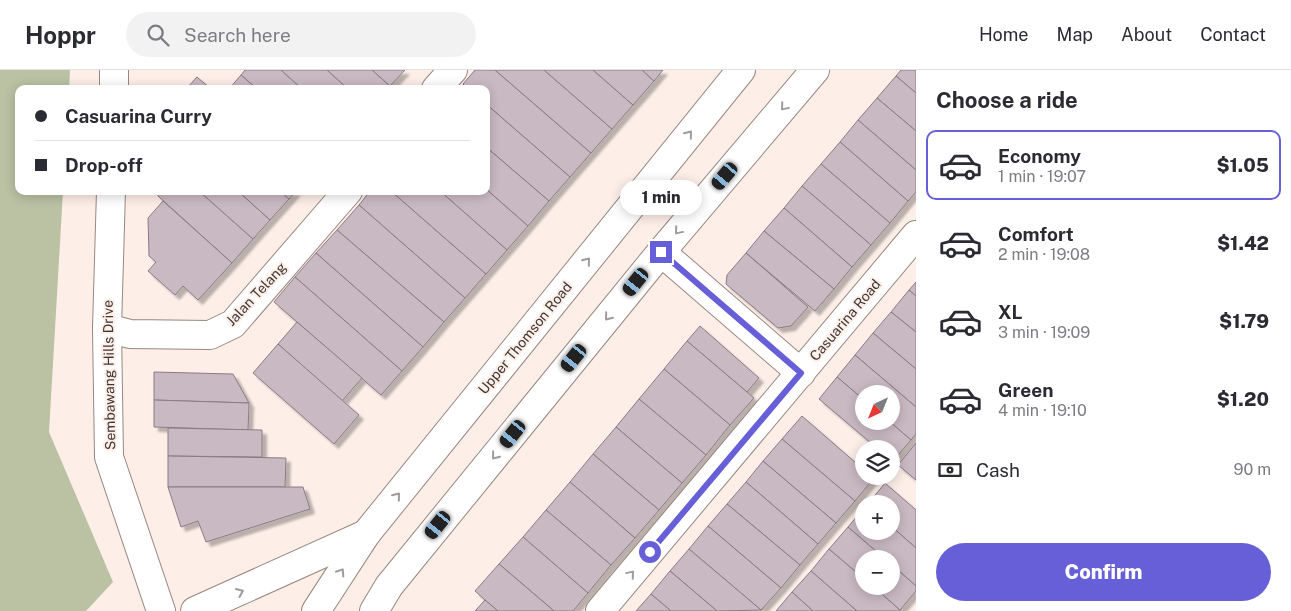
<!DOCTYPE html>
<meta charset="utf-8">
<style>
:root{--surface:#fff;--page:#f2f2f3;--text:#2b2b33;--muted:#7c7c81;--line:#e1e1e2;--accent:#665fd8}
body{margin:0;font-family:"Public Sans",sans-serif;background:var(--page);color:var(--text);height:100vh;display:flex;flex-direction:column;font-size:19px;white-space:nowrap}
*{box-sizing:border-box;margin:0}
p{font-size:16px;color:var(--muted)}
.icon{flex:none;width:28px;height:28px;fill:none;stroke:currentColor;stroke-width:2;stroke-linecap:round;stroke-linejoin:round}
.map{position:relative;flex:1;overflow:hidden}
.panel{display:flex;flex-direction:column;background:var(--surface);width:375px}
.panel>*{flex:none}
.hud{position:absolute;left:15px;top:15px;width:475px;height:110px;border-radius:10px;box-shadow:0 2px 12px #0003;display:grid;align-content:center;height:110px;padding:0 20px;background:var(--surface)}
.needle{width:32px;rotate:223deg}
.tools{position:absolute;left:855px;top:315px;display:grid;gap:10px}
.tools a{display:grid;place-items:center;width:45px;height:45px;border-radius:50%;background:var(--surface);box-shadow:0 2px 12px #0003;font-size:25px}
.end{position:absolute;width:22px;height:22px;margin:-11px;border:6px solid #665fd8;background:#fff;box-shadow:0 0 0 2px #fff}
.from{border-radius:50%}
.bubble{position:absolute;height:35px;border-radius:18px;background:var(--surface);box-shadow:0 2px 12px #0003;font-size:16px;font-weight:800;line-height:35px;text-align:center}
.car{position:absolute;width:15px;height:30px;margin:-15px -8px;border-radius:6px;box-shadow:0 0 4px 1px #0007;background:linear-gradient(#222 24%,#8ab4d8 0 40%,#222 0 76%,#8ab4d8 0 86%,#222 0)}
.hud b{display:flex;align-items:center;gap:18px;height:48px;font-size:19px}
.hud b+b{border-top:1px solid var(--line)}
.hud i{width:12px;height:12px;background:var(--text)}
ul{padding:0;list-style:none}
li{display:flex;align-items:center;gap:15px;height:70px;margin:0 10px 8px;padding:0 10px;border:2px solid transparent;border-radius:10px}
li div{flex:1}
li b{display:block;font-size:19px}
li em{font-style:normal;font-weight:800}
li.current{border-color:var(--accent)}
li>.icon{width:45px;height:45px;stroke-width:1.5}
h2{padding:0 20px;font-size:22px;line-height:60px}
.pay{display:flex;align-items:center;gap:12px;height:55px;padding:0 20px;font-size:19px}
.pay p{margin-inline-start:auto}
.cta{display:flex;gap:10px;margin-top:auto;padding:10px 20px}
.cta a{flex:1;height:58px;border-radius:30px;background:var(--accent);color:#fff;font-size:20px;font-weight:800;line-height:58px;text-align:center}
header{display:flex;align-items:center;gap:30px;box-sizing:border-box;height:70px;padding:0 25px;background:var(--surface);border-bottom:1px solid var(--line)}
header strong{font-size:24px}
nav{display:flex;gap:28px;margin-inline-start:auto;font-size:18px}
.search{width:350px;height:45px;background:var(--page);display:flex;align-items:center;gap:12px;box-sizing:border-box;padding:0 18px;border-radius:28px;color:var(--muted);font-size:19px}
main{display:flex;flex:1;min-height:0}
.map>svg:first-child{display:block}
.forest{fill:#bbc1a3}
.building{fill:#c9b9c3;stroke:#8a7b85;filter:url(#shadow)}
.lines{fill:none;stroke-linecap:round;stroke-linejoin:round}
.street-casing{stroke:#988780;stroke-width:30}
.primary-casing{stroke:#988780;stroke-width:30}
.street{stroke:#fff;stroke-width:28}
.primary{stroke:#fff;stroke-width:28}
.oneway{stroke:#9e9b9a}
.route{stroke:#665fd8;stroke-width:6}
.labels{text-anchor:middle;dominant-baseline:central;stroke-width:4;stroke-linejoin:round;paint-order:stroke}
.street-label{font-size:14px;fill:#3e3734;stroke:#fdeee8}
</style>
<header>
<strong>Hoppr</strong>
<div class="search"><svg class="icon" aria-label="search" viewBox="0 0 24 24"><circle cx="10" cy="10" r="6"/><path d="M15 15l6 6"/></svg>Search here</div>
<nav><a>Home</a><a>Map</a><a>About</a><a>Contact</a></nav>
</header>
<main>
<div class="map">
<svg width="916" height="541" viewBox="0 0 916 541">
<defs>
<filter id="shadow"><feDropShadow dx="4.5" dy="4.5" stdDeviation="1" flood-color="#0004"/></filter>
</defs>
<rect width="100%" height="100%" fill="#fdeee8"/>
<path class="forest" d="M 0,0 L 70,0 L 69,19 L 19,19 L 19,121 L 63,121 L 49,362 L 113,512 L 86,541 L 0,541 Z"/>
<g class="building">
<path d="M 245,0 L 281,0 L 302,19 L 257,19 L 241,5 Z"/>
<path d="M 281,0 L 327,0 L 348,19 L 302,19 Z"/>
<path d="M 327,0 L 372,0 L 390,16 L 388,19 L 348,19 Z"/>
<path d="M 372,0 L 405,0 L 390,16 Z"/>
<path d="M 475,0 L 495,0 L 591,83 L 570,107 L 486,34 L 486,19 L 468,19 L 463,14 Z"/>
<path d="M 495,0 L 544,0 L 612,59 L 591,83 Z"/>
<path d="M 544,0 L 593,0 L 633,35 L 612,59 Z"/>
<path d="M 593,0 L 642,0 L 654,11 L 633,35 Z"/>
<path d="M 642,0 L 663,0 L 654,11 Z"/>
<path d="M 901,0 L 916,0 L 916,23 L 896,6 Z"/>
<path d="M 241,5 L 257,19 L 229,19 Z"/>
<path d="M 896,6 L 916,23 L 916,61 L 877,28 Z"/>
<path d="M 197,7 L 211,19 L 186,19 Z"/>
<path d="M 877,28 L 916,61 L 916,100 L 858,50 Z"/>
<path d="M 486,34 L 570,107 L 549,131 L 486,77 Z"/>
<path d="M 858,50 L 916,100 L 916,122 L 908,131 L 840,72 Z"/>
<path d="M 840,72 L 908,131 L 890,153 L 821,94 Z"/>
<path d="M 486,77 L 549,131 L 528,156 L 486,119 Z"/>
<path d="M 821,94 L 890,153 L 871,175 L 802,116 Z"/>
<path d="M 802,116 L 871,175 L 852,197 L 784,138 Z"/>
<path d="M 486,119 L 528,156 L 507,180 L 440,121 L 486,121 Z"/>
<path d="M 158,121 L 199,121 L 253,169 L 232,193 L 158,126 Z"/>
<path d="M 199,121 L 238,121 L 270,150 L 253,169 Z"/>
<path d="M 238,121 L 280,121 L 289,129 L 270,150 Z"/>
<path d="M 280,121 L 296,121 L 289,129 Z"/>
<path d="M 370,121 L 391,121 L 486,204 L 465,228 L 359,135 Z"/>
<path d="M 391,121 L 440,121 L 507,180 L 486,204 Z"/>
<path d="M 163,131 L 232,193 L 198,230 L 183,216 L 175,225 L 148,201 L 156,192 L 149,186 L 148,148 Z"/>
<path d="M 359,135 L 465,228 L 444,252 L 337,160 Z"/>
<path d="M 784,138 L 852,197 L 834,219 L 764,161 Z"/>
<path d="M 337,160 L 444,252 L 423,277 L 316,183 Z"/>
<path d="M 764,161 L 834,219 L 815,241 L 746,183 Z"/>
<path d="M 316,183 L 423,277 L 402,301 L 295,207 Z"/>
<path d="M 746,183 L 808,237 L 791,256 L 778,258 L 726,214 L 727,205 Z"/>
<path d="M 295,207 L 402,301 L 381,325 L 274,232 Z"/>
<path d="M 916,212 L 916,226 L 909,220 Z"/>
<path d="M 909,220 L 916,226 L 916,262 L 891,242 Z"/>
<path d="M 891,242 L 916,262 L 916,299 L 873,263 Z"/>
<path d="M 297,252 L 362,308 L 342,331 L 278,274 Z"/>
<path d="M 700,256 L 759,308 L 747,322 L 687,271 Z"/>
<path d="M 873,263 L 916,299 L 916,337 L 855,285 Z"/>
<path d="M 687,271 L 754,328 L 730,355 L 664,299 Z"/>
<path d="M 278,274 L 359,345 L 334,374 L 253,303 Z"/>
<path d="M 855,285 L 916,337 L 916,364 L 911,370 L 889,351 L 891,351 L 891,324 L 864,324 L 864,330 L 837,307 Z"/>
<path d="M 664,299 L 730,355 L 706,385 L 639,329 Z"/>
<path d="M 154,302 L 233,304 L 249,333 L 154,330 Z"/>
<path d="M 837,307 L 864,330 L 864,351 L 889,351 L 911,370 L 893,391 L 891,390 L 891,379 L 878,379 L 819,329 Z"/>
<path d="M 639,329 L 706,385 L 682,413 L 616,357 Z"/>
<path d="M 154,330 L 249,333 L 248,360 L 154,357 Z"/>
<path d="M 802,346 L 864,400 L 864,406 L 871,406 L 874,408 L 855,431 L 782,369 Z"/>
<path d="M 616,357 L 682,413 L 659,440 L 593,384 Z"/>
<path d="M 168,358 L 262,360 L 262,387 L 168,386 Z"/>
<path d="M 782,369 L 855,431 L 836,453 L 763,391 Z"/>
<path d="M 916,373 L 916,410 L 898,395 Z"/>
<path d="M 593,384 L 659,440 L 635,468 L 570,412 Z"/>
<path d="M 168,386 L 286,388 L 285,417 L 168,417 Z"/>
<path d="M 763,391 L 836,453 L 818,474 L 746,412 Z"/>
<path d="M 570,412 L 635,468 L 611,495 L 546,440 Z"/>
<path d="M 746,412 L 818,474 L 800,495 L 727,434 Z"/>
<path d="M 885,413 L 916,440 L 916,478 L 891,456 L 891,434 L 868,434 Z"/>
<path d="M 168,417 L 303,417 L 310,439 L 206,472 L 198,451 L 181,457 Z"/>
<path d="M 727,434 L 800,495 L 781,518 L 708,456 Z"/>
<path d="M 864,438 L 864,461 L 891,461 L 891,456 L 916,478 L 916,516 L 891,494 L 891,489 L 885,489 L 848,457 Z"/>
<path d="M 546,440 L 611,495 L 588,523 L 523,467 Z"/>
<path d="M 708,456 L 781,518 L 761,540 L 689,479 Z"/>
<path d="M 848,457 L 885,489 L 864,489 L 864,509 L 829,479 Z"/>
<path d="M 523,467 L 588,523 L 573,541 L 554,541 L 499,494 Z"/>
<path d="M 689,479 L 761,540 L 717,541 L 670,501 Z"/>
<path d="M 829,479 L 864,509 L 864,516 L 873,516 L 900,540 L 899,541 L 857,541 L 811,501 Z"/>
<path d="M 499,494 L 554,541 L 498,541 L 485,530 L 475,521 Z"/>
<path d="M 891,494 L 916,516 L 916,521 L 900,540 L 873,516 L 891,516 Z"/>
<path d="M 670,501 L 717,541 L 671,541 L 651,524 Z"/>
<path d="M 811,501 L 857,541 L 813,541 L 792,522 Z"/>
<path d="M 792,522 L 813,541 L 776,541 Z"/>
<path d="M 651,524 L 671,541 L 636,541 Z"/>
<path d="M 485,530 L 498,541 L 475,541 Z"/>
</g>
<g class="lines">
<defs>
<g id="street">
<path d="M 114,19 L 114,0"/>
<path d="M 436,19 L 453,0"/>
<path d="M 111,121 L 107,258 L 109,387 L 161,541"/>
<path d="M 661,182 L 801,303"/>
<path d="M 107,258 L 130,264 L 210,265 L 233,254 L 348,121"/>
<path d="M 600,541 L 916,165"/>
</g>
<g id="primary">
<path d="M 195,541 L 366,464"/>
<path d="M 316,541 L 366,464 L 741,0"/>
<path d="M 374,541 L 389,516 L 661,182 L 815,0"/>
</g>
</defs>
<use href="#street" class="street-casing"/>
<use href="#primary" class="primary-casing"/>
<use href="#street" class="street"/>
<use href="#primary" class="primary"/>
</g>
<defs><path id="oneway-chevron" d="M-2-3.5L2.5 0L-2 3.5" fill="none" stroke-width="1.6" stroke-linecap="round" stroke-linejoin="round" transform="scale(1.25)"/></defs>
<g class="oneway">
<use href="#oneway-chevron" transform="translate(784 37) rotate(130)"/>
<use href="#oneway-chevron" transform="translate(689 64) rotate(-51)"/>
<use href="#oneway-chevron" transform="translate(678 161) rotate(130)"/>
<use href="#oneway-chevron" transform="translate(587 191) rotate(-51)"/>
<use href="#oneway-chevron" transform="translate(608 247) rotate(129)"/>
<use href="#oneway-chevron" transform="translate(495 386) rotate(129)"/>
<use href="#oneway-chevron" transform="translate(397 426) rotate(-51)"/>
<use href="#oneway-chevron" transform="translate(341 502) rotate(-57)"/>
<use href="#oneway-chevron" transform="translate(631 504) rotate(-50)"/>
<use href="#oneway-chevron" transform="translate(240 522) rotate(-24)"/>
</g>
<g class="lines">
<path class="route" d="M 650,482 L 801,303 L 661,182"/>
</g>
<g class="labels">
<g class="street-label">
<text transform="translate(256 224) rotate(-47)">Jalan Telang</text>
<text transform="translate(845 250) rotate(-50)">Casuarina Road</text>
<text transform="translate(525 268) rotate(-51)">Upper Thomson Road</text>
<text transform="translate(109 305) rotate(-91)">Sembawang Hills Drive</text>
</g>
</g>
</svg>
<div class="tools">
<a><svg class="needle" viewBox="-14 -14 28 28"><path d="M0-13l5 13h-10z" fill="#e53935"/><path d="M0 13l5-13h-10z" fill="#7c7c81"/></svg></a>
<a><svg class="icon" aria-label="layers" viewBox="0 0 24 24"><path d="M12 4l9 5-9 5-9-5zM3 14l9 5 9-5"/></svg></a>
<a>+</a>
<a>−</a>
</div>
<i class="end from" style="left:650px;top:482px"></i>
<i class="end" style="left:661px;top:182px"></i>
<div class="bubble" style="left:620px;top:110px;width:82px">1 min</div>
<i class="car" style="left:725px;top:106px;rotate:220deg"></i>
<i class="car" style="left:636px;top:212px;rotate:219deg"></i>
<i class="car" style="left:574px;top:288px;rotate:219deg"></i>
<i class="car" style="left:513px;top:364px;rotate:219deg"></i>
<i class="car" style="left:438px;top:455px;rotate:219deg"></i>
<div class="hud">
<b><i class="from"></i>Casuarina Curry</b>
<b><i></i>Drop-off</b>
</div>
</div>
<section class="panel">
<h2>Choose a ride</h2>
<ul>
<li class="current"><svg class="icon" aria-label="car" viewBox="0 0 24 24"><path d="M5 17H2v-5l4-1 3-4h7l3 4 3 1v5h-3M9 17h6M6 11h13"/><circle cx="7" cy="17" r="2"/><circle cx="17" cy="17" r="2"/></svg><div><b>Economy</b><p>1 min · 19:07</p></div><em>$1.05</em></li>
<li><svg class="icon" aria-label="car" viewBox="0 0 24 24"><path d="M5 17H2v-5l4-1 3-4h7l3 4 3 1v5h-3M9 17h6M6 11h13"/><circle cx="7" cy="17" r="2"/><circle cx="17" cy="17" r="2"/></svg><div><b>Comfort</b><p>2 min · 19:08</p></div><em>$1.42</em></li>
<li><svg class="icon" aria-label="car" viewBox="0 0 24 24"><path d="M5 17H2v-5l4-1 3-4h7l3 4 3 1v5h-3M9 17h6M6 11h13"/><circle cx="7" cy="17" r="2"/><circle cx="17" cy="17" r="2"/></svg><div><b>XL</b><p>3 min · 19:09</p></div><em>$1.79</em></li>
<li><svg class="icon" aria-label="car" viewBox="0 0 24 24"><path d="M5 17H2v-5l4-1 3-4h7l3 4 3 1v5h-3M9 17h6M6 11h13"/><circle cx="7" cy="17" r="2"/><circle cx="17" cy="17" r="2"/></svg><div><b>Green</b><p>4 min · 19:10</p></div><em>$1.20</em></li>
</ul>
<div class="pay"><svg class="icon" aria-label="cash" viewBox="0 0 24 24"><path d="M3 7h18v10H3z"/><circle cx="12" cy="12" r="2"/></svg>Cash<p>90 m</p></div>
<div class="cta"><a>Confirm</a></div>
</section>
</main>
